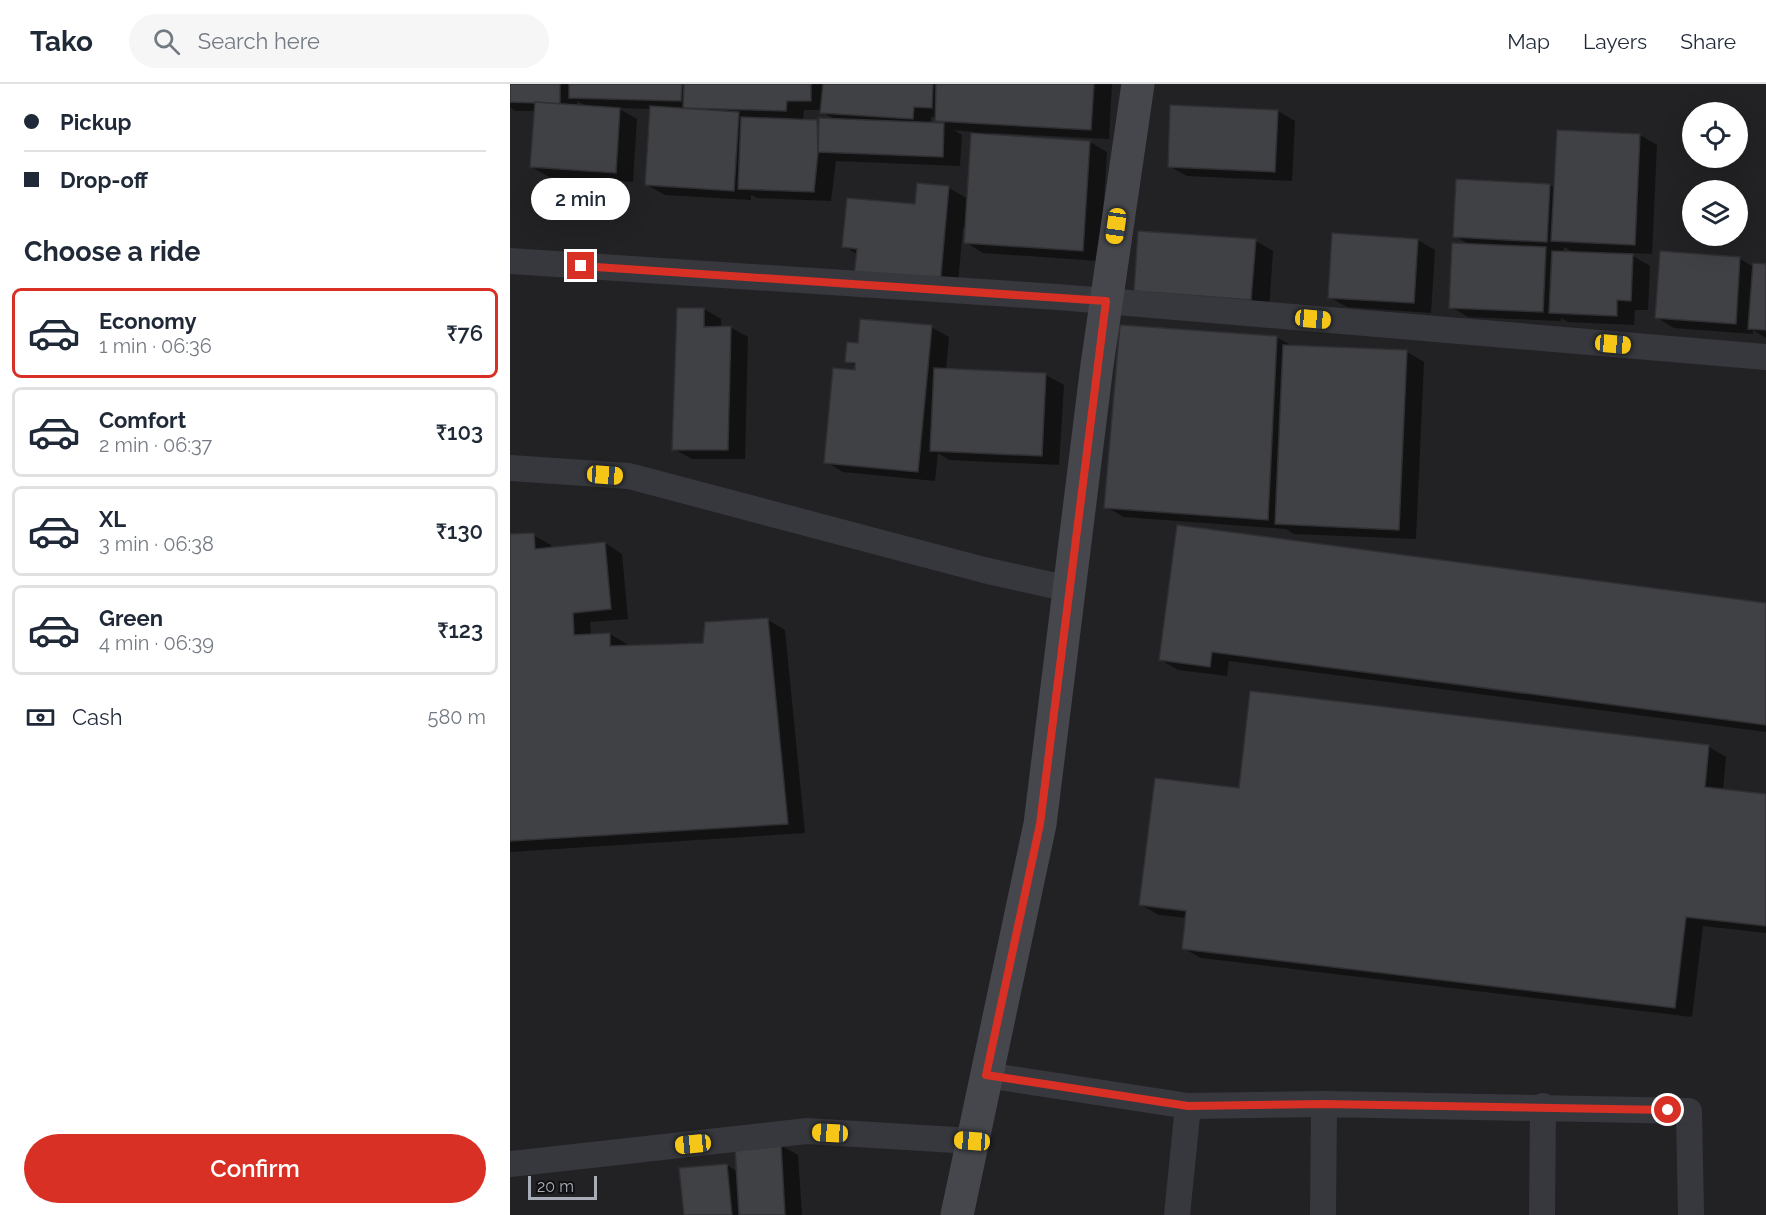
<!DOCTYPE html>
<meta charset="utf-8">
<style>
:root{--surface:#fff;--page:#f6f6f7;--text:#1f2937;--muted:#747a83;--line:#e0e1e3;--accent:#d93025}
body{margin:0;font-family:Raleway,sans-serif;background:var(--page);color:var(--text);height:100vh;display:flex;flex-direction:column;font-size:22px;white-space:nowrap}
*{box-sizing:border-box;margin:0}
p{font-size:20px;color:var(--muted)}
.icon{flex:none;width:33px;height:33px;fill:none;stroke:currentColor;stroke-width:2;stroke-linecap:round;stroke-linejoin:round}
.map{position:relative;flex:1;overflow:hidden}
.sheet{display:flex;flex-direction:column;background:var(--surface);width:510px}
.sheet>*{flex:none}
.hud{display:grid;align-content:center;height:132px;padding:0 24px;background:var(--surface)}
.buttons{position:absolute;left:1172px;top:18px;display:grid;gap:12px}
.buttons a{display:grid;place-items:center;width:66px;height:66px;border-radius:50%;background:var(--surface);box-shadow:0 6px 24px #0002;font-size:30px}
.scale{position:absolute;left:18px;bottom:15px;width:69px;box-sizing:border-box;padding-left:6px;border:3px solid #a8adb8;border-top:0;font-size:16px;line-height:21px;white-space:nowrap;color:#a8adb8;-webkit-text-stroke:4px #111113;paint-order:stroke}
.end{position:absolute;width:27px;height:27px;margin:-14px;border:8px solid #d93025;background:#fff;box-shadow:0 0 0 3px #fff}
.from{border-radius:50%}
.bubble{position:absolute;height:42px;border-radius:21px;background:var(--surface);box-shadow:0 6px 24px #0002;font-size:20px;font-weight:600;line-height:42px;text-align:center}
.car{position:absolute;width:18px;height:36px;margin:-18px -9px;border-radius:8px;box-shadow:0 0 4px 2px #0007;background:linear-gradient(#f5c518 24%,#345 0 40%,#f5c518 0 76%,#345 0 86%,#f5c518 0)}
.hud b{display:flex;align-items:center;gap:21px;height:57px;font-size:22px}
.hud b+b{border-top:2px solid var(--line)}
.hud i{width:15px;height:15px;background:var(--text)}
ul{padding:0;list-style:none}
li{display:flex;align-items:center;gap:18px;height:90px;margin:0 12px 9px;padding:0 12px;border:3px solid var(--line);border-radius:9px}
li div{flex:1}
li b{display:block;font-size:22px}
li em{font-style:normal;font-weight:600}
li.selected{border-color:var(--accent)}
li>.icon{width:54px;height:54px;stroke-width:1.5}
h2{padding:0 24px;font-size:27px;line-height:72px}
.pay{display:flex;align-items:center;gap:15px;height:66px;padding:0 24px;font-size:22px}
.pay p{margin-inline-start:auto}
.primary-button{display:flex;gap:12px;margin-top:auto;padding:12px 24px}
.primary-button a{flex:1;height:69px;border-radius:36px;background:var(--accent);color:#fff;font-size:24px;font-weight:600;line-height:69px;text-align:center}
header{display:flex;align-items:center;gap:36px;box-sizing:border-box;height:84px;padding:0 30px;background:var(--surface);border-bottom:2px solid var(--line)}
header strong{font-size:28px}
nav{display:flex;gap:33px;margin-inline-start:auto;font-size:21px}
.search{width:420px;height:54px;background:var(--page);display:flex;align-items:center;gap:15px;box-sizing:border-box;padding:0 21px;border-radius:33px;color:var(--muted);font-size:22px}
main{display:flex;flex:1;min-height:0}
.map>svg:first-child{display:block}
.built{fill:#222225;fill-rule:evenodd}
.shadow{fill:#0007;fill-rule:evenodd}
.building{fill:#404145;stroke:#303034;stroke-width:1.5}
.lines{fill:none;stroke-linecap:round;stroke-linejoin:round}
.street{stroke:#37383d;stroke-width:26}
.secondary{stroke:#45474d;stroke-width:33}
.route{stroke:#d93025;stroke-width:8}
</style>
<header>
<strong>Tako</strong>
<div class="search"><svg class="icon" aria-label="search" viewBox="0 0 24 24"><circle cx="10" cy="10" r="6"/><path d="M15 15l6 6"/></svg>Search here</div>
<nav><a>Map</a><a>Layers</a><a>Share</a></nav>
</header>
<main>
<section class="sheet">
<div class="hud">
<b><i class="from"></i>Pickup</b>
<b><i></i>Drop-off</b>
</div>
<h2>Choose a ride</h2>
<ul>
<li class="selected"><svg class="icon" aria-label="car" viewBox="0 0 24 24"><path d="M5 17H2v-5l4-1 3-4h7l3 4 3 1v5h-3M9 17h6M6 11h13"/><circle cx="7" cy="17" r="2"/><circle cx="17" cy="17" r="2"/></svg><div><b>Economy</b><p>1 min · 06:36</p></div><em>₹76</em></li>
<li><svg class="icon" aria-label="car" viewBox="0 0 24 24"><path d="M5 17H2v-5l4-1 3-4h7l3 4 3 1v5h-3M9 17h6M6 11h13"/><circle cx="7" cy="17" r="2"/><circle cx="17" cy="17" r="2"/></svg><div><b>Comfort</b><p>2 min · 06:37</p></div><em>₹103</em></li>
<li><svg class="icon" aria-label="car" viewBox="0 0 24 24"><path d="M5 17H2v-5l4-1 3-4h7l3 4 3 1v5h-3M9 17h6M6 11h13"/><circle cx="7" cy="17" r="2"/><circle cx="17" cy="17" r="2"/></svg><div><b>XL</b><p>3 min · 06:38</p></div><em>₹130</em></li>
<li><svg class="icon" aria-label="car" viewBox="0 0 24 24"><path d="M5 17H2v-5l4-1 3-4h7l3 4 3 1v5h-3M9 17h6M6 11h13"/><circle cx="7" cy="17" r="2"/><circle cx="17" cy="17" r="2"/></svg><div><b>Green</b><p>4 min · 06:39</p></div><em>₹123</em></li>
</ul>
<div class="pay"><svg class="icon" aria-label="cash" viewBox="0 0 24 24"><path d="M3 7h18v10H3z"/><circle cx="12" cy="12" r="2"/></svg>Cash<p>580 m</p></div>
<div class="primary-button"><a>Confirm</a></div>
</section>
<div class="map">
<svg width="1256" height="1131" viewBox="0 0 1256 1131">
<rect width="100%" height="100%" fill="#161618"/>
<path class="built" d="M 0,0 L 1256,0 L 1256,1131 L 0,1131 ZM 1182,28 L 1227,28 L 1227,74 L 1182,74 ZM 1182,106 L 1227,106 L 1227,152 L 1182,152 Z"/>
<g class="shadow">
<path d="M 0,0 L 602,0 L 599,55 L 481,49 L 481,51 L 580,58 L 597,68 L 590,177 L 473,169 L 455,158 L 456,144 L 453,144 L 447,210 L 348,171 L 334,162 L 439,104 L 458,115 L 463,48 L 444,46 L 452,51 L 450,82 L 326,77 L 321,117 L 247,114 L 241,111 L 241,116 L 155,111 L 137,101 L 142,25 L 108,24 L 127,35 L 123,98 L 39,93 L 22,83 L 26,27 L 5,27 L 0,23 ZM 67,17 L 78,23 L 67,23 ZM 294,26 L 312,26 L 312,28 L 326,36 L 310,40 L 306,38 L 293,37 ZM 421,33 L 427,33 L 426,36 L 434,41 L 421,40 Z"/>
<path d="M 768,27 L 785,37 L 782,97 L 677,92 L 659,82 Z"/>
<path d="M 1130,51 L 1147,61 L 1142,170 L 1118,169 L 1140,182 L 1138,226 L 1125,226 L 1124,241 L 1058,238 L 1051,234 L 1051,237 L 958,233 L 941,223 L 960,161 L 945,152 L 1040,101 L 1045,105 ZM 1054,163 L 1065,169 L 1054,169 Z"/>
<path d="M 908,156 L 925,166 L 921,229 L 837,223 L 819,213 Z"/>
<path d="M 746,157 L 763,167 L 759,225 L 643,216 Z"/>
<path d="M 1230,175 L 1244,183 L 1256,181 L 1256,254 L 1243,246 L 1243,250 L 1164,244 L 1146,233 Z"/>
<path d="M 194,225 L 211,235 L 211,244 L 220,243 L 238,253 L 235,375 L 182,375 L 164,365 Z"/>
<path d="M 421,243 L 439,253 L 436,286 L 536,291 L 554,301 L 549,381 L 439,376 L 428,369 L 425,397 L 333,388 L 316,378 L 346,288 L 347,283 L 336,277 L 349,261 Z"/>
<path d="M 766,253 L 784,263 L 897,268 L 914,278 L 906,455 L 784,450 L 776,445 L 614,433 L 596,423 Z"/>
<path d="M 668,443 L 1256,520 L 1256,648 L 719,577 L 717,592 L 668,586 L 651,576 Z"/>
<path d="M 0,451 L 23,451 L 41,461 L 41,465 L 95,459 L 112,470 L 118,535 L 80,538 L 81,551 L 100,550 L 117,560 L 117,563 L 195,561 L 258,536 L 275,546 L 295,749 L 0,768 Z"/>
<path d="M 1199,663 L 1216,673 L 1213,706 L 1256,712 L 1256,849 L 1193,842 L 1182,933 L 691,874 L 673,864 L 677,834 L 649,831 L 631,821 L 730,706 Z"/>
<path d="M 270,1061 L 288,1071 L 292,1131 L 175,1131 L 217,1081 L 228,1088 Z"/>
</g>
<g class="building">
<path d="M 0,0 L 50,0 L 50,20 L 0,18 Z"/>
<path d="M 59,0 L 172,0 L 171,17 L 59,14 Z"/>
<path d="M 174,0 L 301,0 L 301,17 L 277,17 L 276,27 L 173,24 Z"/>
<path d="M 313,0 L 423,0 L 422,24 L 404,23 L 403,35 L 310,29 Z"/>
<path d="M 426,0 L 584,0 L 581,46 L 425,37 Z"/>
<path d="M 25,18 L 110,24 L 106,89 L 20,83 Z"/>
<path d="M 660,21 L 768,26 L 765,88 L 658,83 Z"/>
<path d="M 140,22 L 229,28 L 224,107 L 135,101 Z"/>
<path d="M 231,33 L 307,36 L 308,68 L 304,108 L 228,105 Z"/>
<path d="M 309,34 L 434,39 L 433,73 L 308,68 Z"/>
<path d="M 1047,46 L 1130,50 L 1125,161 L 1041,157 Z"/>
<path d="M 461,49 L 580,57 L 573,167 L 454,159 Z"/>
<path d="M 946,95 L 1040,100 L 1037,158 L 943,153 Z"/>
<path d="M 407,99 L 439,102 L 430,201 L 344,193 L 347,165 L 332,163 L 337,114 L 405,120 Z"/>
<path d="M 628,147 L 746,155 L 741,216 L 624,207 Z"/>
<path d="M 822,149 L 908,155 L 904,219 L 818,214 Z"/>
<path d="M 942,159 L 1036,163 L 1033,228 L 939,224 Z"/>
<path d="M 1042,167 L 1123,170 L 1121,217 L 1107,216 L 1107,232 L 1039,229 Z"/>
<path d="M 1150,167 L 1230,173 L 1226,240 L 1145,234 Z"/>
<path d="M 1243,179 L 1256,180 L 1256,246 L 1238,245 Z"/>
<path d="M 167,224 L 194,224 L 194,243 L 221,242 L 218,366 L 162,366 Z"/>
<path d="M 350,235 L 422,241 L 408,388 L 314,379 L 323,284 L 345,286 L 345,279 L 335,278 L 337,258 L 348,259 Z"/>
<path d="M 610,241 L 767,252 L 758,436 L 594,424 Z"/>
<path d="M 773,261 L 897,266 L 889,446 L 765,440 Z"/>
<path d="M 424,284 L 536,289 L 532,372 L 420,367 Z"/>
<path d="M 667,441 L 1256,519 L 1256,641 L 702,568 L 700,583 L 649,576 Z"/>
<path d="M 24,449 L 25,465 L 95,458 L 101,525 L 63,529 L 64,551 L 100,549 L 100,562 L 193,559 L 195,538 L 258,534 L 278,740 L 0,757 L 0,450 Z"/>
<path d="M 740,607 L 1199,661 L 1195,703 L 1256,710 L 1256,842 L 1176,833 L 1165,924 L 672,865 L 676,827 L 629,821 L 645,694 L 729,704 Z"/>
<path d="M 271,1060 L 275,1131 L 229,1131 L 225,1063 Z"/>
<path d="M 217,1080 L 222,1131 L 174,1131 L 169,1084 Z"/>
</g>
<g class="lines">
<g class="street">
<path d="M 0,177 L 548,213 L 1256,273"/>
<path d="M 0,384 L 119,392 L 474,486 L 559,505"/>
<path d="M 476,991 L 678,1022 L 814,1020"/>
<path d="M 0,1080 L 297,1047 L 462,1057"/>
<path d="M 667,1131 L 678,1022"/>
<path d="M 813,1131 L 814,1020 L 1179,1027 L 1181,1131"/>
<path d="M 1032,1131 L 1033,1022"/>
</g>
<path class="secondary" d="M 447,1131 L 530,740 L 587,281 L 628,0"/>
</g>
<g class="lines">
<path class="route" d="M 71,182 L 596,217 L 530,740 L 476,991 L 678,1022 L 814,1020 L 1158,1026"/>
</g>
</svg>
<div class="buttons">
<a><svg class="icon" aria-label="locate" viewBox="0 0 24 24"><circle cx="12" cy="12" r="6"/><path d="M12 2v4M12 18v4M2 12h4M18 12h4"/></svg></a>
<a><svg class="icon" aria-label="layers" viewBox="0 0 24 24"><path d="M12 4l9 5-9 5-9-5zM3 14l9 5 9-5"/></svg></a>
</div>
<div class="scale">20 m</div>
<i class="end from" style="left:1158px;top:1026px"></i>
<i class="end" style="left:71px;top:182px"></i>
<div class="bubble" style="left:21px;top:94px;width:99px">2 min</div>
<i class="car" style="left:606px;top:142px;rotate:188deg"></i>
<i class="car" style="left:803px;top:235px;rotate:95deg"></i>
<i class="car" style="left:1103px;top:260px;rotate:95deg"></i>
<i class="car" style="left:95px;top:391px;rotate:94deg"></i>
<i class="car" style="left:320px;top:1049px;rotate:273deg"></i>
<i class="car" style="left:462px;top:1057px;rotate:274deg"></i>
<i class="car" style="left:183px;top:1060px;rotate:264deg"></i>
</div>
</main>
